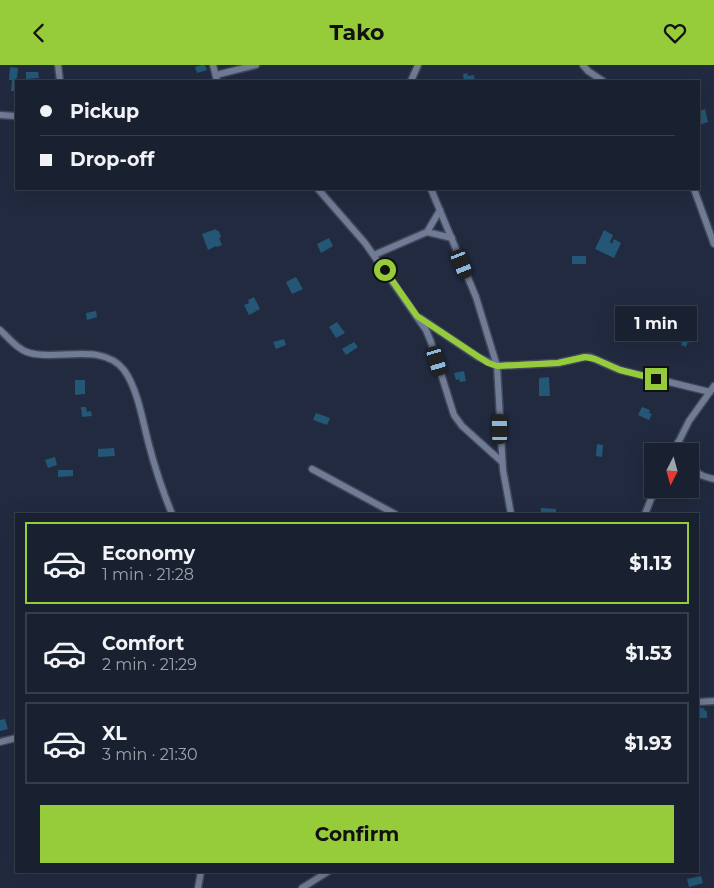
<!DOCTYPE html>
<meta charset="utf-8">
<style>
:root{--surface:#19202f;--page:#222837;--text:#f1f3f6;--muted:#9fa3aa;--line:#373e4b;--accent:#96cc3a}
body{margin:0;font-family:Montserrat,sans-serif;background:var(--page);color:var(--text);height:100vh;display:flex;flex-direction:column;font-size:19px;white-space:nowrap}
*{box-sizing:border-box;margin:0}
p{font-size:16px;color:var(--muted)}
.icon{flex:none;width:28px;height:28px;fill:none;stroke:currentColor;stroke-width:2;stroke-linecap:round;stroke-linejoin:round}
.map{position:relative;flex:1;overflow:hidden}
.panel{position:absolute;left:15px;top:448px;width:684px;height:360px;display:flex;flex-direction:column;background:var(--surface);border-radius:0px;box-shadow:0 5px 20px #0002,0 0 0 1px var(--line)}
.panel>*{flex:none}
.hud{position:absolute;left:15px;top:15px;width:685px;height:110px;border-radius:0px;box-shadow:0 5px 20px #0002,0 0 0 1px var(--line);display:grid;align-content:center;height:110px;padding:0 25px;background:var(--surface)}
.needle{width:32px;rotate:186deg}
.controls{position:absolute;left:644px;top:378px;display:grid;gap:10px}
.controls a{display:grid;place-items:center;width:55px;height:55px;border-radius:0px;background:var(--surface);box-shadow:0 5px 20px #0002,0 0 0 1px var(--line);font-size:25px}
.end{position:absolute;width:22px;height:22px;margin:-11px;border:6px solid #96cc3a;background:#111;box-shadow:0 0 0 2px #111}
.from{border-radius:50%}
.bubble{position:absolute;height:35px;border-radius:0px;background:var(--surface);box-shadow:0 5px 20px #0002,0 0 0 1px var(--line);font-size:16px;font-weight:700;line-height:35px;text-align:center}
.car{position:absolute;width:15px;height:30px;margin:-15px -8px;border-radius:6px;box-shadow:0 0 4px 1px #0007;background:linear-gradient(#222 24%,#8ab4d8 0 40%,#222 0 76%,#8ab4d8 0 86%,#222 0)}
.hud b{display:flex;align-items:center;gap:18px;height:48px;font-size:19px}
.hud b+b{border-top:1px solid var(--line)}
.hud i{width:12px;height:12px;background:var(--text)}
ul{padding:9px 0 0;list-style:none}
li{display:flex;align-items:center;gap:15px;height:82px;margin:0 10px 8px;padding:0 15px;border:2px solid var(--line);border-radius:0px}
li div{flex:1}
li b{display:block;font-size:19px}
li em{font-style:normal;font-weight:700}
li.selected{border-color:var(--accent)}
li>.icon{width:45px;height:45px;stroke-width:1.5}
.primary-button{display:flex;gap:10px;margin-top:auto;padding:10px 25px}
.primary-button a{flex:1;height:58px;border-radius:0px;background:var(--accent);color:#111;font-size:20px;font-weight:700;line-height:58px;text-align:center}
header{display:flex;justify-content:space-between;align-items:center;height:65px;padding:0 25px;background:var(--accent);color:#111;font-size:22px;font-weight:700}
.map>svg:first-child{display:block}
.building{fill:#245776}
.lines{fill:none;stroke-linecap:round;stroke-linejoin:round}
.street-casing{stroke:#404759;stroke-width:9}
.street{stroke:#707b95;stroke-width:6}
.route{stroke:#96cc3a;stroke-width:6}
</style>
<header><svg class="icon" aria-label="back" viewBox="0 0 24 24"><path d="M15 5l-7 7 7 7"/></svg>Tako<svg class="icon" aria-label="heart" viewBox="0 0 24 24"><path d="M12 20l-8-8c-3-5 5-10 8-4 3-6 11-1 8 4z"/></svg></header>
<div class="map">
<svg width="714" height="823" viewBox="0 0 714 823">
<rect width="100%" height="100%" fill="#212a3f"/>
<g class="building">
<path d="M 201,0 L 205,0 L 207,5 L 197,8 L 195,2 Z"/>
<path d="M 10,2 L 18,3 L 17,13 L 16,13 L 16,26 L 11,26 L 12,15 L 9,15 Z"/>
<path d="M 26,7 L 38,7 L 39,13 L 26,14 Z"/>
<path d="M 467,8 L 468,11 L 474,10 L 475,16 L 464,16 L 463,9 Z"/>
<path d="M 705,44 L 708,57 L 699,60 L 699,46 Z"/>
<path d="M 216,164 L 217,166 L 219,166 L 221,172 L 219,173 L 222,180 L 217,182 L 216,181 L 208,185 L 202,169 Z"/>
<path d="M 604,165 L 613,170 L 610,177 L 612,179 L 614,174 L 621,178 L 614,193 L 595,184 Z"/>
<path d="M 329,173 L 333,181 L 321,188 L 317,179 Z"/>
<rect x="572" y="191" width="14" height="8"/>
<path d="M 296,212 L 303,224 L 292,229 L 286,217 Z"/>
<path d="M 254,232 L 260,244 L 249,250 L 244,240 L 249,238 L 248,235 Z"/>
<path d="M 96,246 L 97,252 L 87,255 L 86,248 Z"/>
<path d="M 337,257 L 345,268 L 336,273 L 329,262 Z"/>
<path d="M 685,269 L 693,272 L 690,278 L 688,277 L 686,282 L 681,280 Z"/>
<path d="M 284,274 L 286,280 L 276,284 L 273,277 Z"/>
<path d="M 354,277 L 358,282 L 346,290 L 342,284 Z"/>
<path d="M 464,306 L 466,316 L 460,317 L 459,314 L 456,315 L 454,308 Z"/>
<path d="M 549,312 L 550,331 L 539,331 L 539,313 Z"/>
<path d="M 75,315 L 85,315 L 85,329 L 75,330 Z"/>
<path d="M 81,342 L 86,342 L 87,347 L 91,346 L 92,351 L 82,352 Z"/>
<path d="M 642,342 L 650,345 L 649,348 L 652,349 L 649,355 L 638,350 Z"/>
<path d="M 316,348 L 330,353 L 327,360 L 313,355 Z"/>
<path d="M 597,379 L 603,380 L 602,392 L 596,391 Z"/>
<path d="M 114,383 L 115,391 L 98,392 L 98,384 Z"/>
<path d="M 55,392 L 57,400 L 48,403 L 45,395 Z"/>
<path d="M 58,405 L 73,405 L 73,411 L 58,412 Z"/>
<path d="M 541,443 L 556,444 L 556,449 L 541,449 Z"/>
<path d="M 698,643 L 704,643 L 705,646 L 707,646 L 707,653 L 698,653 Z"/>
<path d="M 5,654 L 8,664 L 0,666 L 0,655 Z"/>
<path d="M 701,811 L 703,818 L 689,822 L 687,814 Z"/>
</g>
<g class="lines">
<defs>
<g id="street">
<path d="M 58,0 L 60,16"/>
<path d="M 213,0 L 217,16"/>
<path d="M 583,0 L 588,6 L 603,16"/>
<path d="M 216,10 L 256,0"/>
<path d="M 411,16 L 418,0"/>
<path d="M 0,50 L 16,51"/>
<path d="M 318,124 L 365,178 L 426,265 L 431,277 L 454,350 L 462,361 L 502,397"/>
<path d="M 431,124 L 476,232 L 497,301 L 503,405 L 511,449"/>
<path d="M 694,124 L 714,179"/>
<path d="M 427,167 L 452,173"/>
<path d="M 374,190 L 427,167 L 440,145"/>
<path d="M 420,253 L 478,292 L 497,301 L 558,298 L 585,292 L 590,292 L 620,305 L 710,327"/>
<path d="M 0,265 C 9,273 18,285 30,288 C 58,296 102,277 124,305 C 138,324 143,358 149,380 C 155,403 163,427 172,449"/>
<path d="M 678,377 L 684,386"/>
<path d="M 674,386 L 689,356 L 714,321"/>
<path d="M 690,400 C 696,409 704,412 714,414"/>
<path d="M 312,404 L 395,449"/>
<path d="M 645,449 L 655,424"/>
<path d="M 698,637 L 714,636"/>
<path d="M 0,677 L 16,673"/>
<path d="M 198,823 L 201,806"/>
<path d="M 302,823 L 329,806"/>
</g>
</defs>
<use href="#street" class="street-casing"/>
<use href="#street" class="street"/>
</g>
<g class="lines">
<path class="route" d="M 385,205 L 417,251 L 488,298 L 497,301 L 558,298 L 585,292 L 595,294 L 620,305 L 656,314"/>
</g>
</svg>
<div class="controls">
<a><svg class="needle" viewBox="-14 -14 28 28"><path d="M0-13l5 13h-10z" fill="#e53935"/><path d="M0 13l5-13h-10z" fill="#9fa3aa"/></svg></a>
</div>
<i class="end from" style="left:385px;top:205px"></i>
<i class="end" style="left:656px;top:314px"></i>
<div class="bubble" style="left:615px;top:241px;width:82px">1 min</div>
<i class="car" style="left:462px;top:199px;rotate:158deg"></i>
<i class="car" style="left:437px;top:296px;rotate:163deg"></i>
<i class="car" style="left:500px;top:364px;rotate:359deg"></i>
<div class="hud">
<b><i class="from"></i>Pickup</b>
<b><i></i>Drop-off</b>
</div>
<section class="panel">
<ul>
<li class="selected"><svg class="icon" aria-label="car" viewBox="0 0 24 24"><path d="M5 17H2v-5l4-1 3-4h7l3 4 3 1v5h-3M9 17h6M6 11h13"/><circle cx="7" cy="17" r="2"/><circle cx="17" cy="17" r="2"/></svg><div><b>Economy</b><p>1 min · 21:28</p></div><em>$1.13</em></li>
<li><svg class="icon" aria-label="car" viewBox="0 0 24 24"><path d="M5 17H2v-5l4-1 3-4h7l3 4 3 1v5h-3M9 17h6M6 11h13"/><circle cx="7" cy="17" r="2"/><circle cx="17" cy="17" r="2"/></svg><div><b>Comfort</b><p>2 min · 21:29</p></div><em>$1.53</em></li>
<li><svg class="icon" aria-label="car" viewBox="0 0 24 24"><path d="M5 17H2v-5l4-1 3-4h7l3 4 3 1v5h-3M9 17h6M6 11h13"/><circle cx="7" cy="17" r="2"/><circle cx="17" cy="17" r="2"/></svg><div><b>XL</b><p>3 min · 21:30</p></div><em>$1.93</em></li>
</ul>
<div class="primary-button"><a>Confirm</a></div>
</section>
</div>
